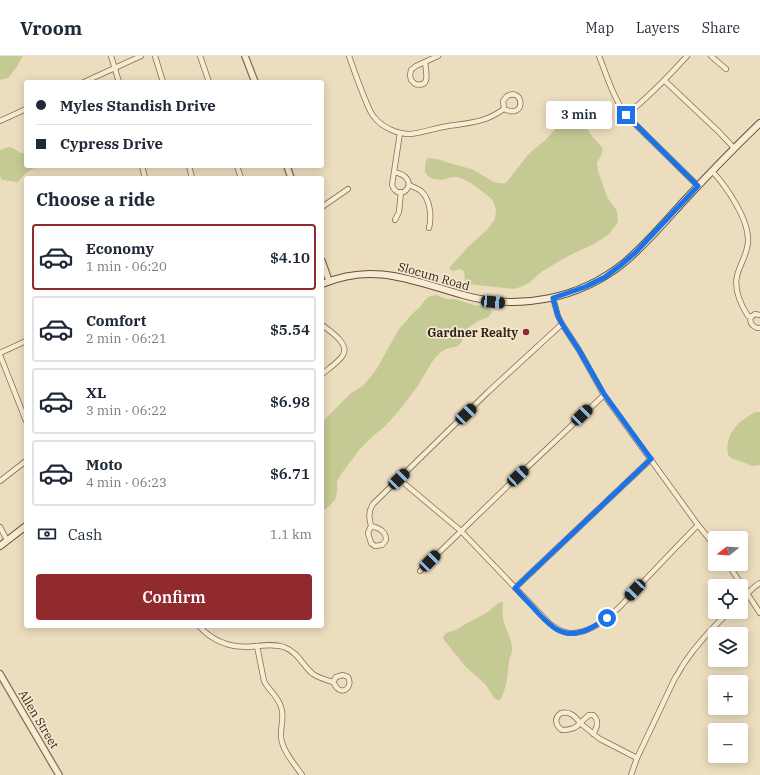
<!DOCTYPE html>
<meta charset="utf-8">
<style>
:root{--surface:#fff;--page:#f6f6f7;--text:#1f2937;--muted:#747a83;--line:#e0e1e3;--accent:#912a2e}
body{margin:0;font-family:"IBM Plex Serif",serif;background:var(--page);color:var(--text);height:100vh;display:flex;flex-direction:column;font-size:15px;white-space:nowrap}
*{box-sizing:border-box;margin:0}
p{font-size:13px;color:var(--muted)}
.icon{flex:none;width:22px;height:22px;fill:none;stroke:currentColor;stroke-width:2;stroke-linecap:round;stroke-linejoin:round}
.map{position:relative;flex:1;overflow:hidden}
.sheet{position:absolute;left:24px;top:120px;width:300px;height:452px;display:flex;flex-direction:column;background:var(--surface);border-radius:4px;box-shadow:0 2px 10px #0003}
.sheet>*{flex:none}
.banner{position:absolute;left:24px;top:24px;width:300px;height:88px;border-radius:4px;box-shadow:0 2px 10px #0003;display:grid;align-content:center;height:88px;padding:0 12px;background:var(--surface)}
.needle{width:26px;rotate:253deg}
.buttons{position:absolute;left:708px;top:475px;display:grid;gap:8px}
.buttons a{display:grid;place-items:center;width:40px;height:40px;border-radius:4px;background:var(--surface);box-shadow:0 2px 10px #0003;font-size:20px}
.end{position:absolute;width:18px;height:18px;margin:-9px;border:5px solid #1a73e8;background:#fff;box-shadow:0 0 0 2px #fff}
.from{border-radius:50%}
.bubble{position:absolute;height:28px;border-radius:4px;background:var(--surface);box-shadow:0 2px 10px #0003;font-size:13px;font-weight:600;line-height:28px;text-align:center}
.car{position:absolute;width:12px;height:24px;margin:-12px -6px;border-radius:5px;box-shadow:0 0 3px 1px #0007;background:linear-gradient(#222 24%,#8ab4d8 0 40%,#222 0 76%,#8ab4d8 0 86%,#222 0)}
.banner b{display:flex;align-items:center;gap:14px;height:38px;font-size:15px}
.banner b+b{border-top:1px solid var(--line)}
.banner i{width:10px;height:10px;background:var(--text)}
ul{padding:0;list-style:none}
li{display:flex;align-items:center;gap:12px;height:66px;margin:0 8px 6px;padding:0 4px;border:2px solid var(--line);border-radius:4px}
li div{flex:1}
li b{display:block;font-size:15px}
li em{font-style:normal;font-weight:600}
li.active{border-color:var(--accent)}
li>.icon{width:36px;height:36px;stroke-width:1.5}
h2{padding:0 12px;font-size:18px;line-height:48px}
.pay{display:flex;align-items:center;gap:10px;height:44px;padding:0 12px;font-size:15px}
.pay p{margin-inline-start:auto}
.cta{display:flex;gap:8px;margin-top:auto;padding:8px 12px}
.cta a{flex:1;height:46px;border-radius:4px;background:var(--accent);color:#fff;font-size:16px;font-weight:600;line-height:46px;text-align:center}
header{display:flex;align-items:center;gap:24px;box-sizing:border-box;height:56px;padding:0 20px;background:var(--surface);border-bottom:1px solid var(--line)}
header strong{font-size:19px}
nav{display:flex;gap:22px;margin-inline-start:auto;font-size:14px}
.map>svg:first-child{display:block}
.green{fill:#c5c993}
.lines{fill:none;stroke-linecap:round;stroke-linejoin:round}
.minor-casing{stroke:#846d58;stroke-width:6}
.tertiary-casing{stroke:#846d58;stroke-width:8}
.secondary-casing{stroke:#654f3b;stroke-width:8}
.minor{stroke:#f7ebd1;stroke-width:4.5}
.tertiary{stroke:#f7ebd1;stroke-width:5.5}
.secondary{stroke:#f7ebd1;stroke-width:6}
.route{stroke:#1a73e8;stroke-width:5}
.poi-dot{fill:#912a2e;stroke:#f4e7ce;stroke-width:1.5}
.labels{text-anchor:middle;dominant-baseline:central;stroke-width:3.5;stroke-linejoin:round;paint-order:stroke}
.street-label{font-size:12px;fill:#33261c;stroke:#f4e7ce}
.poi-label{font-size:12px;font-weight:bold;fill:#33261c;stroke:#f4e7ce;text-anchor:end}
</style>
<header>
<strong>Vroom</strong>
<nav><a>Map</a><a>Layers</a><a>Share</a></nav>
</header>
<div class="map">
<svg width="760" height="719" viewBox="0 0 760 719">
<rect width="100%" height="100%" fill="#ecddbe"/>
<g class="green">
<path d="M 0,0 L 23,0 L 16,12 L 8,22 L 0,24 Z"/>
<path d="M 581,47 L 584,47 C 589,56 583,63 587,72 C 590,80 598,85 603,93 L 602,97 L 597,107 L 598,115 L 607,141 L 617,155 L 618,166 L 612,174 L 608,179 L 594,188 L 570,199 L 551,210 L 541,216 L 530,226 L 523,230 L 514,233 L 468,228 L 465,225 L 464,215 L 460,213 L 452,215 L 449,212 L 468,191 L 487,174 L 495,163 L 496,153 L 492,143 L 471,127 L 458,121 L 452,121 L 442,124 L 433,123 L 428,120 L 425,116 L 425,111 L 426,105 L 428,102 C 437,102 445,106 453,108 C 459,110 465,111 471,113 C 482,117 493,130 506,127 C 513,118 520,109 527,100 C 534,92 544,87 550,79 C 560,69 569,56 581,47 Z"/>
<path d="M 9,91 C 16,92 19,99 26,97 L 26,110 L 38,110 C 30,114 25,117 19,125 L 18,126 L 2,124 L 0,120 L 0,94 Z"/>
<path d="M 437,239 L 446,243 L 454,243 L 474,249 L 486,251 L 491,254 L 492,257 L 488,261 L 478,265 L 469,271 L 466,276 L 461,287 L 458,290 L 446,293 L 441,296 L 436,301 L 432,306 L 417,331 L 398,356 L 384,371 L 372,381 L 360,393 L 344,414 L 337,425 L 337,436 L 335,444 L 327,452 L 322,455 L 322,366 L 350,338 L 364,329 L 376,314 L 399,273 L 412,258 L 419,252 L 427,242 L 431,240 Z"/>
<path d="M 756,356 L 760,356 L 760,409 L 753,410 L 731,402 L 728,399 C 724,378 739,364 756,356 Z"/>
<path d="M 500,546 L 502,546 L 503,547 C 503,552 502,557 503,562 C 505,573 513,584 512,595 C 512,598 510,601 509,604 C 508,617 507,633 500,644 L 498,644 L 494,642 L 486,629 L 466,611 L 444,584 L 443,581 L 446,577 L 458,573 L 462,570 L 486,557 Z"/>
</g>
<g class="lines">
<defs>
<g id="minor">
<path d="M 111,0 L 119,26"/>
<path d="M 155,0 L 163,26"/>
<path d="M 200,0 L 209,26"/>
<path d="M 349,0 C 354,14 359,29 365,43 C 368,50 370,57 375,62 C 383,72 398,78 410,78 C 421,77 432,73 443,71 C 457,68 472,68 485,63 C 492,61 498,57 504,53 C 527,64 524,31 507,40 L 503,45 L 504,53"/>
<path d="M 599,0 C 607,20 613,41 626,59 L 698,130"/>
<path d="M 711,0 L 726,13"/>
<path d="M 425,6 C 426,16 431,32 415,28 L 411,24 L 410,19 L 411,14 L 416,10 L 438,0"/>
<path d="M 665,25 L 719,76 L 734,92"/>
<path d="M 84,26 L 141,0"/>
<path d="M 626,59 C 649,41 667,22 687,0"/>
<path d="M 0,65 L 26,53"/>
<path d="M 142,110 L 145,122"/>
<path d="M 189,110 L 192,122"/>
<path d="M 237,110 L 241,122"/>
<path d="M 712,115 C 726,130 749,163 748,185 C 748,197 740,208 737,220 C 734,233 741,249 748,260 L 751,261 C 749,266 752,270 757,272 L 760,272"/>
<path d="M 394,116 C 424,122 400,150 392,129 L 400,77"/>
<path d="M 409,129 C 413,131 417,132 421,135 C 430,143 432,160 429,172"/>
<path d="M 322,151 L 348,133"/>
<path d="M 395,164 L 399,156 L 401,136"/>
<path d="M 553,242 L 558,260 L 562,268 L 579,294 L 604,339 L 698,469 L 715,490"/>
<path d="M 751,261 L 755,258 L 760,259"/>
<path d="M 322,269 C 330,275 350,288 343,299 C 339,306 328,313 322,318"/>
<path d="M 0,297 L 26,285"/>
<path d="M 0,299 L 26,365"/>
<path d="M 399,423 L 461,475 L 549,567 C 562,578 573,580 589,573 C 609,565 629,541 644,525 C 662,506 680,487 698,469"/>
<path d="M 0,425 L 26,405"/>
<path d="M 371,470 L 368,477 L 371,487 L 375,490 L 382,489 L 386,484 C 386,475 379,472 371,470 C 369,461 368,456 373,448 L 488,336 L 562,268"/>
<path d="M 0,471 L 7,484"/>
<path d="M 728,508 L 760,557"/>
<path d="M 420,515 L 518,420 L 604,339"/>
<path d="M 515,532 L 651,403"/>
<path d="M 741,544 C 748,538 751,532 760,527"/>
<path d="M 199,570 C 215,588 234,593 257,590 C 266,589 275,588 284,591 C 299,597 302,609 313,618 C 319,622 326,624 333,626 C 334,627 336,631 337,632 C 344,639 353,630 348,621 L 343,619 L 336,621 L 333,626"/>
<path d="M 257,590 L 264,625 C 269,635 278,640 281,651 C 285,661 280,671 281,681 C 282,694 295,709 302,719"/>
<path d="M 593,678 C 597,672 600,665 593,659 L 589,659 L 580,667 C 575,660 570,655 561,657 C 554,662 555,669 562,674 C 569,674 576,673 580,667 L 600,683 L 637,702"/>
<path d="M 631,719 L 637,702 L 675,622 C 679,617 681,611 685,606 C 697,588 713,571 729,556"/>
</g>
<g id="tertiary">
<path d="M 245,0 L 255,26"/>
<path d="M 287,110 L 291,122"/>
<path d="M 322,205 L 329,225"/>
<path d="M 0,618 L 59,719"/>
</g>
<g id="secondary">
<path d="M 322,228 C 375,206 412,225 463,239 C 519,255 580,243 625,206 C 646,188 664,167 682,147 C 707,120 733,93 760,67"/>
<path d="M 0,490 L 26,470"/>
</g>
</defs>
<use href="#minor" class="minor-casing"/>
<use href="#tertiary" class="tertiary-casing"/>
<use href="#secondary" class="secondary-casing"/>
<use href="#minor" class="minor"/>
<use href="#tertiary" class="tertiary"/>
<use href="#secondary" class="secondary"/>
</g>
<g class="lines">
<path class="route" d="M 607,562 C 593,572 574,584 556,573 C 550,569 545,564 540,559 C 532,550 523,541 515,532 L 651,403 L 604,338 L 579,294 L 562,268 L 558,260 L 553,242 L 585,231 L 605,221 L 621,209 L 636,196 L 698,130 L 626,59"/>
</g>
<circle class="poi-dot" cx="526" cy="276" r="4"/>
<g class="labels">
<g class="street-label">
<text transform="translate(434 220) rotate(16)">Slocum Road</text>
<text transform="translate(39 663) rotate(59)">Allen Street</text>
</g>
<g class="poi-label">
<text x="518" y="276">Gardner Realty</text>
</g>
</g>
</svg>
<div class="buttons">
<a><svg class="needle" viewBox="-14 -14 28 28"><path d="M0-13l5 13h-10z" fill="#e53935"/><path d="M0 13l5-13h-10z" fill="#747a83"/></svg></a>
<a><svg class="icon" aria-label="locate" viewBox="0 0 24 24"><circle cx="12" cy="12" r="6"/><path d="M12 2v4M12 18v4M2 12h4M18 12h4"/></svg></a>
<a><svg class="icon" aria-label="layers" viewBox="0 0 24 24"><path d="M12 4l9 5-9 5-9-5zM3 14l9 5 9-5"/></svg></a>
<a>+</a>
<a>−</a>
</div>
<i class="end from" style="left:607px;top:562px"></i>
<i class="end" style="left:626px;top:59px"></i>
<div class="bubble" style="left:546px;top:45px;width:66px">3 min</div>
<i class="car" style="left:493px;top:246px;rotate:95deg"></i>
<i class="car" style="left:466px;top:358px;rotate:46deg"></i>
<i class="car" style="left:582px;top:359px;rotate:46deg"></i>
<i class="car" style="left:518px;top:420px;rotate:47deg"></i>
<i class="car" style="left:399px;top:423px;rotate:46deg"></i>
<i class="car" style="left:430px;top:505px;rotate:45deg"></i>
<i class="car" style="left:635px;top:534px;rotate:223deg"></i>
<div class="banner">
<b><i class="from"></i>Myles Standish Drive</b>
<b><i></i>Cypress Drive</b>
</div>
<section class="sheet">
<h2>Choose a ride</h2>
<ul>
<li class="active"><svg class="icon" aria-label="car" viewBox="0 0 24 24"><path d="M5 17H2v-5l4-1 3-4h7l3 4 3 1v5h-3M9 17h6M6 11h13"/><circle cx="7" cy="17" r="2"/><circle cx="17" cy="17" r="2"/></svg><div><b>Economy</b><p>1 min · 06:20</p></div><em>$4.10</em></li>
<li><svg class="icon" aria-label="car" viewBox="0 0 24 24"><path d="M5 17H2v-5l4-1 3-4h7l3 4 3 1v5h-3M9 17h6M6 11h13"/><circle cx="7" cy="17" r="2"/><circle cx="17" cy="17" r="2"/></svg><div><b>Comfort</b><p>2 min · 06:21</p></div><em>$5.54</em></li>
<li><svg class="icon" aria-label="car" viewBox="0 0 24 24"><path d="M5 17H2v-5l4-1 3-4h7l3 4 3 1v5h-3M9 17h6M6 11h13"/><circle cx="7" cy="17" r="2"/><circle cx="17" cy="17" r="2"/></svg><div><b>XL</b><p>3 min · 06:22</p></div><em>$6.98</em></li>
<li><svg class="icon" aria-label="car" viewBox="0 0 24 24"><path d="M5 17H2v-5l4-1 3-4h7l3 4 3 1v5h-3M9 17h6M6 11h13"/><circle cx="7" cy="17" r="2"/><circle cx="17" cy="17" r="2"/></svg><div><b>Moto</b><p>4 min · 06:23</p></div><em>$6.71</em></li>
</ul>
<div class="pay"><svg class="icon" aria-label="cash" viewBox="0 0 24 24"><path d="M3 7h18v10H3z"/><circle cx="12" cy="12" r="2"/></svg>Cash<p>1.1 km</p></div>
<div class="cta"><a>Confirm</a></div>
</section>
</div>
